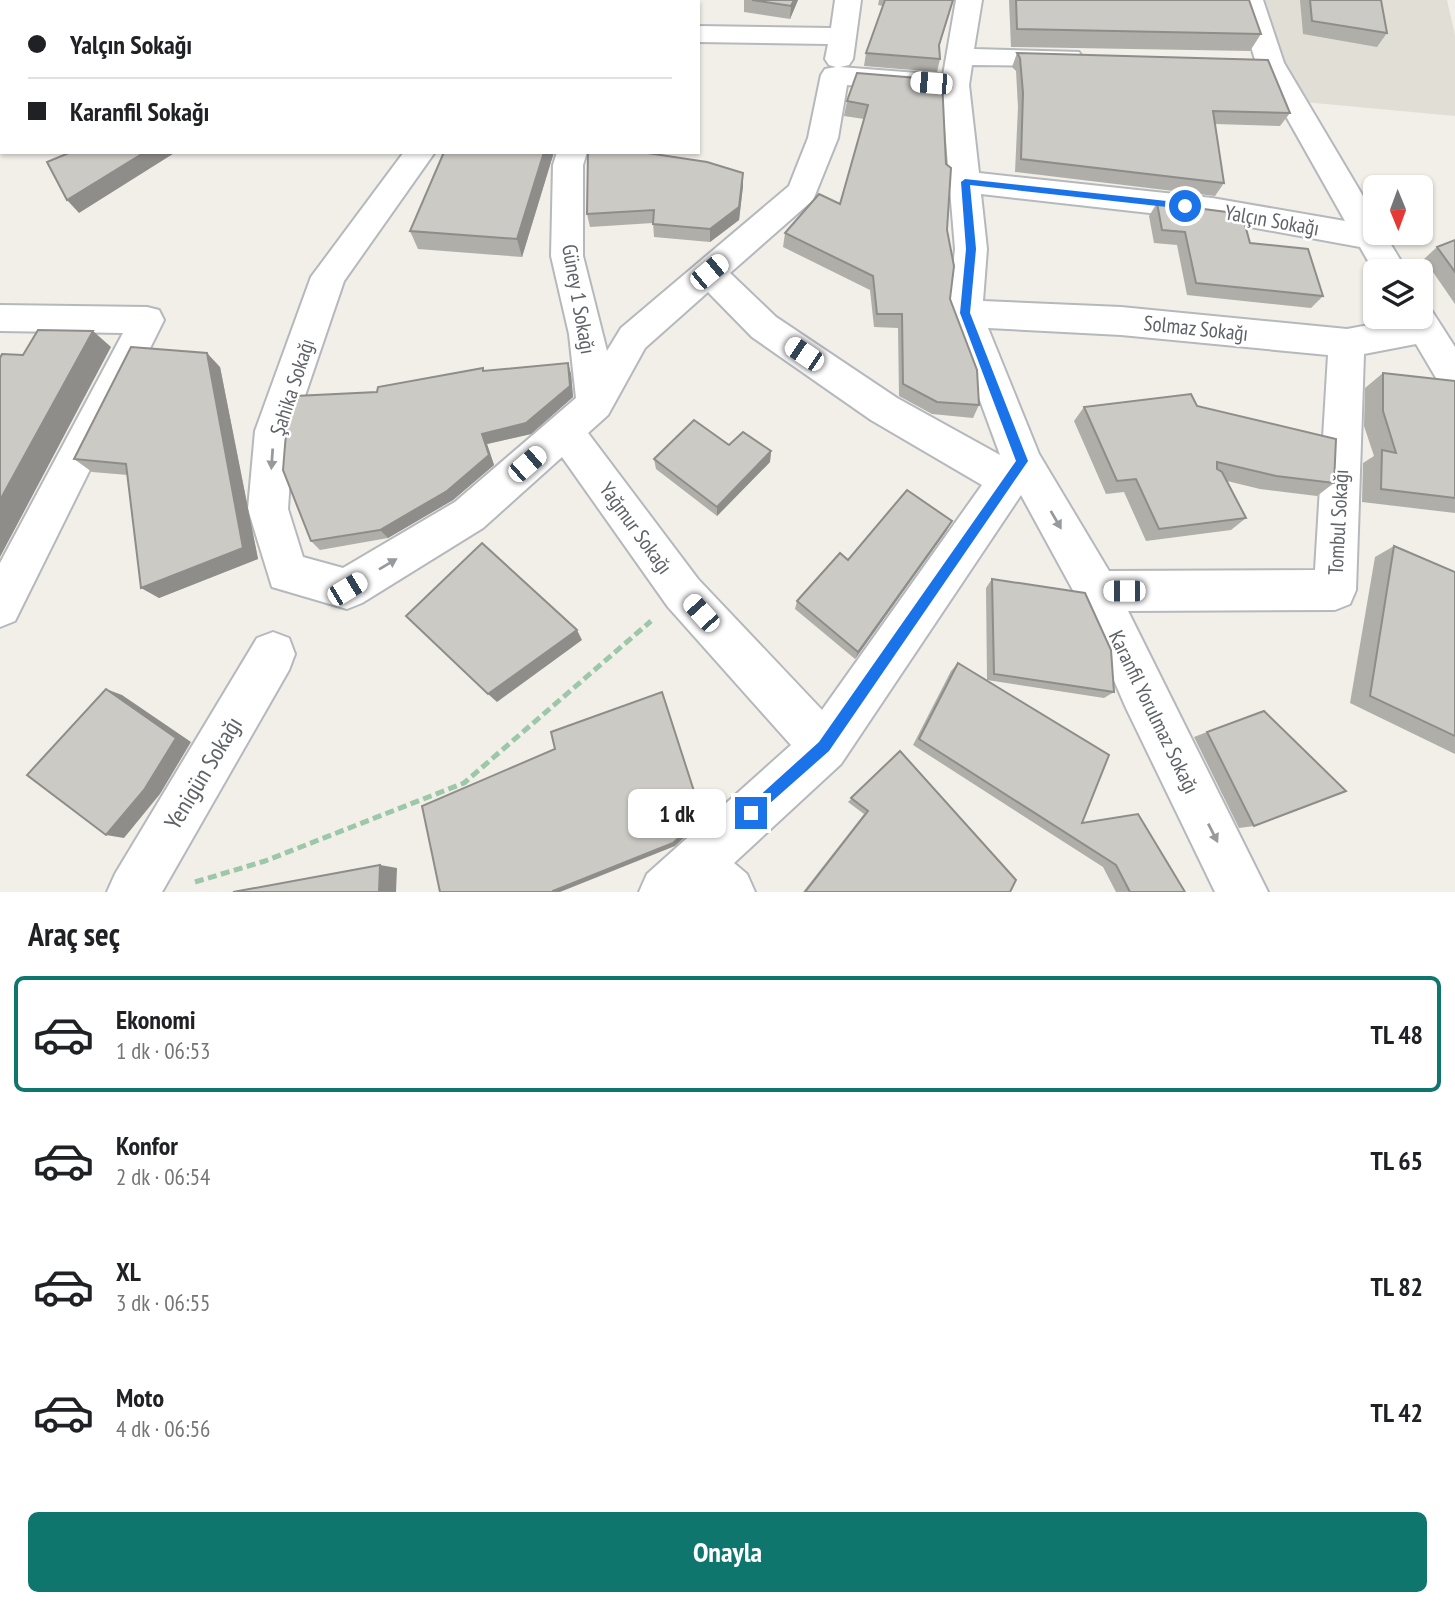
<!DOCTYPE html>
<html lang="tr">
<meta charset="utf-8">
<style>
:root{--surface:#fff;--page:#f6f6f6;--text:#202124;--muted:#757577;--line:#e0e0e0;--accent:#0f766e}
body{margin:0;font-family:"PT Sans Narrow",sans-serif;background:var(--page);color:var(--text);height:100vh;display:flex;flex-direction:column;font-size:26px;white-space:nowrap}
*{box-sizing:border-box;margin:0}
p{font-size:23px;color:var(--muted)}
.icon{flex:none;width:38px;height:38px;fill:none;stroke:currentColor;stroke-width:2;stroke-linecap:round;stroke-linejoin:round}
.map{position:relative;height:892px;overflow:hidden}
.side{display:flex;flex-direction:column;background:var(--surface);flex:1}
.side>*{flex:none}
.banner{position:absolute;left:0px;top:0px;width:700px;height:154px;box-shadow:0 2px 5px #0004;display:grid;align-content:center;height:154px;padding:0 28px;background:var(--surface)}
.needle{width:46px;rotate:179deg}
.tools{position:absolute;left:1363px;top:175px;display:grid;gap:14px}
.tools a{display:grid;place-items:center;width:70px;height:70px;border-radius:10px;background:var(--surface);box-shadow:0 2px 5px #0004;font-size:35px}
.end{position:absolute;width:32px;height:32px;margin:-16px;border:9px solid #1a73e8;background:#fff;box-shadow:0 0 0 4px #fff}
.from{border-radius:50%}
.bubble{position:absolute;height:49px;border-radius:10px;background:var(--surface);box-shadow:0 2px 5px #0004;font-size:23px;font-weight:700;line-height:49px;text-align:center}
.car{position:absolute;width:21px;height:42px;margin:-21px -10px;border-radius:9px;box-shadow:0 0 5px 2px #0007;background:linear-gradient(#fff 24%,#345 0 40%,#fff 0 76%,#345 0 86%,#fff 0)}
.banner b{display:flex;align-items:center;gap:24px;height:66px;font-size:26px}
.banner b+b{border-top:2px solid var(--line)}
.banner i{width:18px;height:18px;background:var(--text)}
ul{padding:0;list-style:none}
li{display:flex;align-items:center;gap:21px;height:116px;margin:0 14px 10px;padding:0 14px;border:4px solid transparent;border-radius:10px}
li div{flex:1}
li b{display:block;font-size:26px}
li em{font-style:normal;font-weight:700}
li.on{border-color:var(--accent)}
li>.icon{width:63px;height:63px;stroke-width:1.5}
h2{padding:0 28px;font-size:32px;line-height:84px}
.cta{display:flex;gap:14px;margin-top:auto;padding:14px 28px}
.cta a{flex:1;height:80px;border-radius:10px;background:var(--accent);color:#fff;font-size:28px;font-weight:700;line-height:80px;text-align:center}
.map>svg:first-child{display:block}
.education{fill:#e1ded6}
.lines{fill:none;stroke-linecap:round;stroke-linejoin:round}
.street-casing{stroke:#b5b8bc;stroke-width:4}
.path{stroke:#9cc7a9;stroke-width:5;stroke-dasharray:9 4.5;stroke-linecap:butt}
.street{fill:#fff;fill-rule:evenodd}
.wall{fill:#afaea9}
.shaded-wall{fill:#8f8d8a}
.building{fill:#cccac5;stroke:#8f8d8a;stroke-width:2}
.oneway{fill:#979a9d}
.route{fill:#1a73e8}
.labels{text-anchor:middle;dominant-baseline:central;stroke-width:5;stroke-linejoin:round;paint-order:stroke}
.street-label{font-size:21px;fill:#5f6368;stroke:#fff}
.near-street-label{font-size:24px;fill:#5f6368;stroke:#fff}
</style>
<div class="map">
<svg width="1455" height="892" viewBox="0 0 1455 892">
<rect width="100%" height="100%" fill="#f1efe8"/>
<path class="education" d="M 1265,0 L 1447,0 L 1455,35 L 1455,116 L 1304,102 L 1277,74 Z"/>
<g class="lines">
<defs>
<g id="street">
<path d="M 75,0 L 102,0 L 73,2 Z"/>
<path d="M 108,0 L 135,0 L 137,2 L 109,2 Z"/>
<path d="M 582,0 L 608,0 L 580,2 Z"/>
<path d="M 612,0 L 638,0 L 611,2 Z"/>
<path d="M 835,0 L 861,0 L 853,59 L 849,65 L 840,67 L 943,75 L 956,0 L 982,0 L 974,49 L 1079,52 L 1083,58 L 1079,64 L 1069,66 L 972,65 L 969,85 L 979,173 L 1212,198 L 1345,221 L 1256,63 L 1237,0 L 1263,0 L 1284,63 L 1376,218 L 1376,233 L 1384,233 L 1407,271 L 1376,271 L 1376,275 L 1360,247 L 1212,220 L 981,194 L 987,249 L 983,301 L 1121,307 L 1347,329 L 1402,319 L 1401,317 L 1421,317 L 1421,305 L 1430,308 L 1455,347 L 1455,393 L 1442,388 L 1416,344 L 1364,354 L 1356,590 L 1350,604 L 1335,610 L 1128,611 L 1268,892 L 1215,892 L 1126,708 L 1081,605 L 1021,495 L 841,764 L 734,863 L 747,874 L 755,892 L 639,892 L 647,874 L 791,745 L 668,607 L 562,457 L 483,528 L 362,603 L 347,609 L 272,587 L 248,509 L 255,431 L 311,277 L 404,152 L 435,152 L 344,281 L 293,431 L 288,509 L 303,557 L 343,568 L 455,502 L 576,398 L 569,334 L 551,256 L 553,165 L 557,152 L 587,152 L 583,165 L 583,256 L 607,351 L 621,328 L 789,186 L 808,138 L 821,75 L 825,69 L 836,67 L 829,65 L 825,59 L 828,44 L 698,42 L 698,26 L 831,28 ZM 847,85 L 942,93 L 955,249 L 948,313 L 1000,455 L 897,398 L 776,317 L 730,273 L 813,200 L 838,138 ZM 708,292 L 752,337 L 871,420 L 982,485 L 822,710 L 698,579 L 588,433 L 608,415 L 645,348 ZM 988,328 L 1121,335 L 1328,355 L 1315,570 L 1109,571 L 1039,454 Z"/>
<path d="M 0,6 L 2,7 L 2,23 L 0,22 Z"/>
<path d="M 0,48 L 2,48 L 0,65 Z"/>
<path d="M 0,305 L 147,307 L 159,310 L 164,320 L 15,621 L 0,627 L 0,563 L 123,333 L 0,331 Z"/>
<path d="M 273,632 L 289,638 L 295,654 L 289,670 L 162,892 L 107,892 L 115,874 L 257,638 Z"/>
</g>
</defs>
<use href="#street" class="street-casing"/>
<path class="path" d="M 195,882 L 265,861 L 464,783 L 651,621"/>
<use href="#street" class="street"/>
</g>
<g class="wall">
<path d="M 372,0 L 550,0 L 530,2 L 373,2 Z"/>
<path d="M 744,0 L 798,0 L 790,19 L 744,12 Z"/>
<path d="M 879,0 L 953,0 L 939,47 L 940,59 L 937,72 L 864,66 L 866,53 L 883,6 L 878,5 Z"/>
<path d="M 1009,0 L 1249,0 L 1261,34 L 1250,51 L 1011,47 Z"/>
<path d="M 1300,0 L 1381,0 L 1387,33 L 1377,47 L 1303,34 Z"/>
<path d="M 1017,53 L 1290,113 L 1280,126 L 1215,124 L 1224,183 L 1215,196 L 1015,172 L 1018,107 L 1016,71 L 1012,67 Z"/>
<path d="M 857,73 L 947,230 L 950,299 L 979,405 L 973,418 L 932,414 L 899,396 L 898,328 L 874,327 L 870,290 L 783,247 L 785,233 L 840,204 L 864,119 L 844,116 L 847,101 Z"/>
<path d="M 554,152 L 522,257 L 418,249 L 410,231 Z"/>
<path d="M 743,186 L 739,220 L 710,242 L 654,237 L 653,223 L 590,227 L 587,214 Z"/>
<path d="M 1157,203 L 1250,243 L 1323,296 L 1311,308 L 1187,295 L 1177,245 L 1154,243 L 1149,216 Z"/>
<path d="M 1455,240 L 1455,304 L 1424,259 L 1437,247 Z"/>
<path d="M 568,363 L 571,374 L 573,397 L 531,434 L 487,444 L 494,465 L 453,500 L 388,538 L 320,550 L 311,541 L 377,392 L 483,368 L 484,371 Z"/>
<path d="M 220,367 L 258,559 L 159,598 L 128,475 L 92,472 L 74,459 Z"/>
<path d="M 1383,373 L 1455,381 L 1455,513 L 1362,502 L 1363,463 L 1374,456 L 1364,426 L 1365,388 Z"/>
<path d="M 1084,407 L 1334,483 L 1317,496 L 1260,489 L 1227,481 L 1246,518 L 1231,530 L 1146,541 L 1124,492 L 1106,494 L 1074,421 Z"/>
<path d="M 729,445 L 771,451 L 770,462 L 717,516 L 656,469 L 654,459 Z"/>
<path d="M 947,530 L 855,659 L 795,609 L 797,601 L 848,560 Z"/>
<path d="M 1394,546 L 1455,572 L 1455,754 L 1350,703 L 1375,557 Z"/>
<path d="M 992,579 L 1114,692 L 1104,698 L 987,680 L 986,588 Z"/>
<path d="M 958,663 L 1082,823 L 1185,892 L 1116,892 L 1103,867 L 913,745 L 951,671 Z"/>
<path d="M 1207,732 L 1254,826 L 1239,828 L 1194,737 Z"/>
<path d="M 900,751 L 1010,892 L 803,892 L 864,814 L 848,802 Z"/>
</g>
<g class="shaded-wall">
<path d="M 794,0 L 798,0 L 790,19 L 791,6 Z"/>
<path d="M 145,152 L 176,152 L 79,213 L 67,200 Z"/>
<path d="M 544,152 L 554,152 L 522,257 L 517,239 Z"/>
<path d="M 743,173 L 743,186 L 739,220 L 710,242 L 710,229 Z"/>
<path d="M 93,331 L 111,347 L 0,557 L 0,500 Z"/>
<path d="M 207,353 L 220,367 L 258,559 L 159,598 L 141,588 Z"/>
<path d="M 568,363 L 571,374 L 573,397 L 531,434 L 487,444 L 494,465 L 453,500 L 388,538 L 380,530 L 482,434 Z"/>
<path d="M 771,451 L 770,462 L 717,516 L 717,507 Z"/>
<path d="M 952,521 L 947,530 L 855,659 L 858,652 Z"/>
<path d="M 577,630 L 582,640 L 497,702 L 488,694 Z"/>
<path d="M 106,689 L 122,695 L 191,742 L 160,794 L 124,838 L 106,835 Z"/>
<path d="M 702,816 L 703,820 L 675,846 L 560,892 L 553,892 L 553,891 Z"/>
<path d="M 380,865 L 397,868 L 396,892 L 379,892 Z"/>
</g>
<g class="building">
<path d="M 752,0 L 794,0 L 791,6 Z"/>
<path d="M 885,0 L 953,0 L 939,45 L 940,59 L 866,53 Z"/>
<path d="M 1016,0 L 1249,0 L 1261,34 L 1017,29 Z"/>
<path d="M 1310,0 L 1381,0 L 1387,33 L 1312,21 Z"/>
<path d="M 1017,53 L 1268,60 L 1290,113 L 1213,111 L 1224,183 L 1021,159 L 1023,93 L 1020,58 Z"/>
<path d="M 857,73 L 942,80 L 946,164 L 951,168 L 947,230 L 954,266 L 950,299 L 977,370 L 979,405 L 937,402 L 903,384 L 902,314 L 877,314 L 873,276 L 785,233 L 819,194 L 840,204 L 868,105 L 847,101 Z"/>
<path d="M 71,152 L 145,152 L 67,200 L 47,162 Z"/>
<path d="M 444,152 L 544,152 L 517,239 L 410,231 Z"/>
<path d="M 588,152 L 641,152 L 707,162 L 743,173 L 739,207 L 710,229 L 653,224 L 654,210 L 587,214 Z"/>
<path d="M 1157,203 L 1242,214 L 1250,243 L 1308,249 L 1323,296 L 1196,283 L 1185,232 L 1162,230 Z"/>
<path d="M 1455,240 L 1455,272 L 1437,247 Z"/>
<path d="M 38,330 L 93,331 L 0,500 L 0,358 L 2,354 L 23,355 Z"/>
<path d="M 131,347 L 207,353 L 243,548 L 141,588 L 126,464 L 74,459 Z"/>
<path d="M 568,363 L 570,386 L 526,423 L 482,434 L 489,455 L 447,491 L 380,530 L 311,541 L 283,470 L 287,421 L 295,396 L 377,392 L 378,387 L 483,368 L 483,371 Z"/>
<path d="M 1383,373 L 1455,381 L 1455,498 L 1381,489 L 1382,450 L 1396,453 L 1383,411 Z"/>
<path d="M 1191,394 L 1197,406 L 1336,439 L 1334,483 L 1276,476 L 1217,462 L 1217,469 L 1222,472 L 1246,518 L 1159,529 L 1136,479 L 1117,481 L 1084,407 Z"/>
<path d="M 694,420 L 729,445 L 743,432 L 771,451 L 717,507 L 654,459 Z"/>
<path d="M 907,490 L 952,521 L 858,652 L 797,601 L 840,553 L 848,560 Z"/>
<path d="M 482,543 L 577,630 L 488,694 L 406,616 Z"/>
<path d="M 1394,546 L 1455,572 L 1455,736 L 1370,696 Z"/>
<path d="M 992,579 L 1085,593 L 1111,650 L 1114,692 L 994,674 Z"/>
<path d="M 958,663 L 1109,755 L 1082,823 L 1138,814 L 1185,892 L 1130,892 L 1116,865 L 919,739 Z"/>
<path d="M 106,689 L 176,738 L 144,790 L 106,835 L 27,775 Z"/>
<path d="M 662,692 L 702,816 L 673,843 L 553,891 L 553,892 L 440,892 L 422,806 L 555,749 L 551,732 Z"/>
<path d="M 1264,711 L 1346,791 L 1254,826 L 1207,732 Z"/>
<path d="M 900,751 L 1016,880 L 1010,892 L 805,892 L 868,811 L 851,798 Z"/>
<path d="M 380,865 L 379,892 L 233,892 Z"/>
</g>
<defs><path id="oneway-solid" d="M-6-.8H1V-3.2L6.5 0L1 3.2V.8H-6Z" transform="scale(1.75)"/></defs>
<g class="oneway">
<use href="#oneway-solid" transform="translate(272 459) rotate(94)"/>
<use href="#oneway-solid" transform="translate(1056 520) rotate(60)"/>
<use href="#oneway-solid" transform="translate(388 564) rotate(-31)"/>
<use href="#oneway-solid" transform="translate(1213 833) rotate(63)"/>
</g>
<path class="route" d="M 965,179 L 1185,203 L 1189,206 L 1185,209 L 970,185 L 976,249 L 970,313 L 1028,461 L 829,751 L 751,820 L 746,818 L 746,808 L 819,742 L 1016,461 L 960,313 L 966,249 L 961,182 Z"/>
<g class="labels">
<g class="street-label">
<text transform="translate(1272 220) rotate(10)">Yalçın Sokağı</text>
<text transform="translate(579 299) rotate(80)">Güney 1 Sokağı</text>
<text transform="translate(1196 328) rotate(6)">Solmaz Sokağı</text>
<text transform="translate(292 387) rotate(-72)">Şahika Sokağı</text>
<text transform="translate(1338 522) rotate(-87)">Tombul Sokağı</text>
<text transform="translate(636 528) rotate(54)">Yağmur Sokağı</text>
<text transform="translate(1154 712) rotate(64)">Karanfil Yorulmaz Sokağı</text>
</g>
<g class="near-street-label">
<text transform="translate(203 773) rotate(-59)">Yenigün Sokağı</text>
</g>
</g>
</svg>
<div class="tools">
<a><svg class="needle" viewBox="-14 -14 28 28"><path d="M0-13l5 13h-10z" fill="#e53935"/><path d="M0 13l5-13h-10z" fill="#757577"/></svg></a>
<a><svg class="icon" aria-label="layers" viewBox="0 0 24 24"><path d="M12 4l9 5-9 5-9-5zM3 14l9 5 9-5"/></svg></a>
</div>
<i class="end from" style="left:1185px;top:206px"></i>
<i class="end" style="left:751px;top:813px"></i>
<div class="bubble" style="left:628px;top:789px;width:98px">1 dk</div>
<i class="car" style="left:931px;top:83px;rotate:275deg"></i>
<i class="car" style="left:709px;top:272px;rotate:50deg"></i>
<i class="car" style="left:804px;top:354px;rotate:304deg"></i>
<i class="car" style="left:527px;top:464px;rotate:49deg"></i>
<i class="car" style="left:347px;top:589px;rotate:59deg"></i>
<i class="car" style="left:1124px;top:591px;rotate:270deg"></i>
<i class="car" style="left:701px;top:613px;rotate:318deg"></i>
<div class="banner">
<b><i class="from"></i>Yalçın Sokağı</b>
<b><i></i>Karanfil Sokağı</b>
</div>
</div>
<section class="side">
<h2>Araç seç</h2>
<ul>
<li class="on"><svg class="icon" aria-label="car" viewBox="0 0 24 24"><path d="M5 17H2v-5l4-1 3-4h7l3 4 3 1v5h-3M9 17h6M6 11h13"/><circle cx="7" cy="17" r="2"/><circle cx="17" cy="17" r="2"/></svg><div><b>Ekonomi</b><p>1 dk · 06:53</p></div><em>TL 48</em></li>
<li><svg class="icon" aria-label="car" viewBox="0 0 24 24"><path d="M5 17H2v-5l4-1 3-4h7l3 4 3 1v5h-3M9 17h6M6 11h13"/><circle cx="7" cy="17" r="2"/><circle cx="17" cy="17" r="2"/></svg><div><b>Konfor</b><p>2 dk · 06:54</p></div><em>TL 65</em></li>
<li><svg class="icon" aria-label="car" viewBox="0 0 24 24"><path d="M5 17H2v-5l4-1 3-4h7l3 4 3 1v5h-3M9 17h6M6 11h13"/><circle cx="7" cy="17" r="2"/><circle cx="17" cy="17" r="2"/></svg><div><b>XL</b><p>3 dk · 06:55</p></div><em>TL 82</em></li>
<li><svg class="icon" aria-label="car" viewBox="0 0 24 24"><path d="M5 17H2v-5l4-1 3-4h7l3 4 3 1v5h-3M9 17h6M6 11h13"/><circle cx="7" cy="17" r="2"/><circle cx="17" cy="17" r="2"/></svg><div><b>Moto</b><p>4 dk · 06:56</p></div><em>TL 42</em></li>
</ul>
<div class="cta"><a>Onayla</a></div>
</section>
